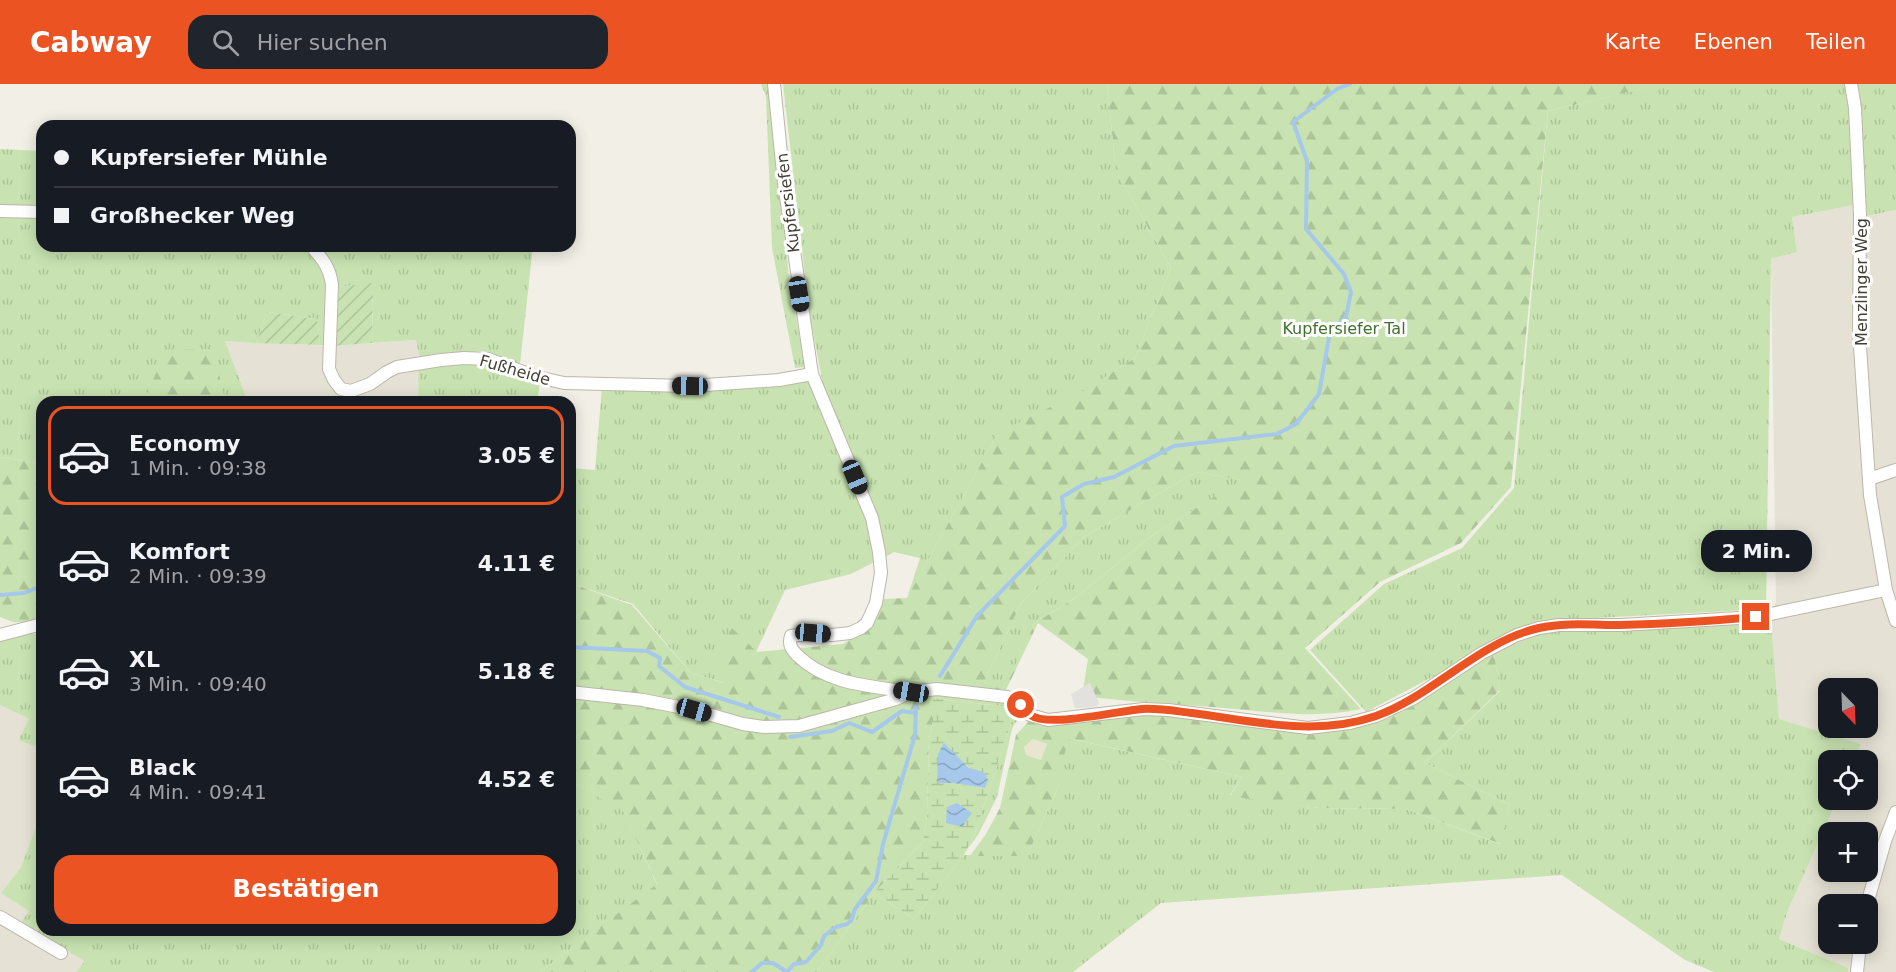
<!DOCTYPE html>
<html lang="de">
<meta charset="utf-8">
<style>
:root{--surface:#171b24;--page:#20242c;--text:#f1f3f6;--muted:#9ea1a6;--line:#363941;--accent:#ec5323}
body{margin:0;font-family:"DejaVu Sans",sans-serif;background:var(--page);color:var(--text);height:100vh;display:flex;flex-direction:column;font-size:22px;white-space:nowrap}
*{box-sizing:border-box;margin:0}
p{font-size:20px;color:var(--muted)}
.icon{flex:none;width:33px;height:33px;fill:none;stroke:currentColor;stroke-width:2;stroke-linecap:round;stroke-linejoin:round}
.map{position:relative;flex:1;overflow:hidden}
.drawer{position:absolute;left:36px;top:312px;width:540px;height:540px;display:flex;flex-direction:column;background:var(--surface);border-radius:18px;box-shadow:0 3px 15px #0003}
.drawer>*{flex:none}
.banner{position:absolute;left:36px;top:36px;width:540px;height:132px;border-radius:18px;box-shadow:0 3px 15px #0003;display:grid;align-content:center;height:132px;padding:0 18px;background:var(--surface)}
.needle{width:39px;rotate:157deg}
.controls{position:absolute;left:1818px;top:594px;display:grid;gap:12px}
.controls a{display:grid;place-items:center;width:60px;height:60px;border-radius:12px;background:var(--surface);box-shadow:0 3px 15px #0003;font-size:30px}
.end{position:absolute;width:27px;height:27px;margin:-14px;border:8px solid #ec5323;background:#fff;box-shadow:0 0 0 3px #fff}
.from{border-radius:50%}
.bubble{position:absolute;height:42px;border-radius:18px;background:var(--surface);box-shadow:0 3px 15px #0003;font-size:20px;font-weight:700;line-height:42px;text-align:center}
.car{position:absolute;width:18px;height:36px;margin:-18px -9px;border-radius:8px;box-shadow:0 0 4px 2px #0007;background:linear-gradient(#222 24%,#8ab4d8 0 40%,#222 0 76%,#8ab4d8 0 86%,#222 0)}
.banner b{display:flex;align-items:center;gap:21px;height:57px;font-size:22px}
.banner b+b{border-top:2px solid var(--line)}
.banner i{width:15px;height:15px;background:var(--text)}
ul{padding:10px 0 0;list-style:none}
li{display:flex;align-items:center;gap:18px;height:99px;margin:0 12px 9px;padding:0 6px;border:3px solid transparent;border-radius:18px}
li div{flex:1}
li b{display:block;font-size:22px}
li em{font-style:normal;font-weight:700}
li.selected{border-color:var(--accent)}
li>.icon{width:54px;height:54px;stroke-width:1.5}
.cta{display:flex;gap:12px;margin-top:auto;padding:12px 18px}
.cta a{flex:1;height:69px;border-radius:18px;background:var(--accent);color:#fff;font-size:24px;font-weight:700;line-height:69px;text-align:center}
header{display:flex;align-items:center;gap:36px;box-sizing:border-box;height:84px;padding:0 30px;background:var(--accent);color:#fff}
header strong{font-size:28px}
nav{display:flex;gap:33px;margin-inline-start:auto;font-size:21px}
.search{width:420px;height:54px;background:var(--page);display:flex;align-items:center;gap:15px;box-sizing:border-box;padding:0 21px;border-radius:18px;color:var(--muted);font-size:22px}
.map>svg:first-child{display:block}
.residential{fill:#e5e1d4;fill-rule:evenodd}
.education{fill:#eae5d0}
.grass{fill:url(#grass-tufts)}
.forest{fill:url(#forest-firs);fill-rule:evenodd}
.wetland{fill:url(#wetland-marsh);fill-rule:evenodd}
.garden{fill:url(#garden-furrows)}
.parking{fill:#e3e1dd}
.water{fill:url(#water-waves)}
.lines{fill:none;stroke-linecap:round;stroke-linejoin:round}
.stream{stroke:#a5c8eb;stroke-width:4}
.minor-casing{stroke:#bcb7a9;stroke-width:14}
.minor{stroke:#fff;stroke-width:12}
.route{stroke:#ec5323;stroke-width:8}
.labels{text-anchor:middle;dominant-baseline:central;stroke-width:6;stroke-linejoin:round;paint-order:stroke}
.street-label{font-size:16px;fill:#443f35;stroke:#fff}
.park-label{font-size:16px;fill:#40712d;stroke:#fff}
</style>
<header>
<strong>Cabway</strong>
<div class="search"><svg class="icon" aria-label="search" viewBox="0 0 24 24"><circle cx="10" cy="10" r="6"/><path d="M15 15l6 6"/></svg>Hier suchen</div>
<nav><a>Karte</a><a>Ebenen</a><a>Teilen</a></nav>
</header>
<div class="map">
<svg width="1896" height="888" viewBox="0 0 1896 888">
<defs>
<pattern id="grass-tufts" width="24" height="20" patternUnits="userSpaceOnUse" patternTransform="scale(1.5)"><rect width="24" height="20" fill="#c8e3b1"/><path d="M3 7l-1-3M5 7V3M7 7l1-3M15 17l-1-3M17 17v-4M19 17l1-3" fill="none" stroke="#adc499"/></pattern>
<pattern id="forest-firs" width="22" height="20" patternUnits="userSpaceOnUse" patternTransform="scale(1.5)"><rect width="22" height="20" fill="#c8e3b1"/><path d="M5 1l3.5 6h-7zM16 11l3.5 6h-7z" fill="#adc499"/></pattern>
<pattern id="wetland-marsh" width="20" height="14" patternUnits="userSpaceOnUse" patternTransform="scale(1.5)"><rect width="20" height="14" fill="#c8e3b1"/><path d="M1 5h8M5 5V1M11 12h8M15 12V8" fill="none" stroke="#adc499"/></pattern>
<pattern id="garden-furrows" width="10" height="10" patternUnits="userSpaceOnUse" patternTransform="scale(1.5)"><rect width="10" height="10" fill="#c8e3b1"/><path d="M-1 1l2-2M0 10L10 0M9 11l2-2" fill="none" stroke="#adc499"/></pattern>
<pattern id="water-waves" width="16" height="10" patternUnits="userSpaceOnUse" patternTransform="scale(1.5)"><rect width="16" height="10" fill="#a5c8eb"/><path d="M0 5q4-4 8 0t8 0" fill="none" stroke="#88a4bf"/></pattern>
</defs>
<rect width="100%" height="100%" fill="#f2efe6"/>
<g class="residential">
<path d="M 1854,121 L 1866,132 L 1896,126 L 1896,888 L 1848,888 L 1848,884 L 1779,855 L 1788,826 L 1837,716 L 1868,716 L 1868,676 L 1854,676 L 1861,660 L 1779,635 L 1771,538 L 1776,517 L 1771,175 L 1797,168 L 1792,133 ZM 1828,604 L 1868,604 L 1868,644 L 1828,644 ZM 1828,748 L 1868,748 L 1868,788 L 1828,788 ZM 1828,820 L 1868,820 L 1868,860 L 1828,860 Z"/>
<path d="M 417,256 L 420,275 L 418,318 L 248,318 L 225,257 L 333,262 Z"/>
<path d="M 0,621 L 29,635 L 18,656 L 42,665 L 42,727 L 21,783 L 1,809 L 29,827 L 21,840 L 86,877 L 76,888 L 0,888 Z"/>
</g>
<path class="education" d="M 1032,655 L 1047,660 L 1041,676 L 1026,671 L 1024,663 Z"/>
<g class="grass">
<path d="M 761,0 L 771,0 L 789,195 L 805,283 L 795,284 L 772,164 L 766,12 Z"/>
<path d="M 783,0 L 1107,0 L 1116,87 L 1171,184 L 1135,274 L 1084,307 L 997,351 L 907,514 L 920,474 L 894,468 L 851,490 L 785,506 L 756,568 L 732,544 L 725,599 L 691,589 L 633,520 L 573,500 L 570,488 L 570,384 L 595,386 L 602,303 L 803,296 L 811,299 L 822,295 L 809,227 Z"/>
<path d="M 1650,0 L 1846,0 L 1849,25 L 1854,121 L 1792,133 L 1797,168 L 1771,175 L 1766,525 L 1539,537 L 1366,628 L 1310,566 L 1384,500 L 1462,464 L 1514,404 L 1548,27 L 1649,3 Z"/>
<path d="M 1857,0 L 1896,0 L 1896,126 L 1866,132 L 1861,23 Z"/>
<path d="M 0,65 L 42,67 L 42,125 L 0,124 Z"/>
<path d="M 0,130 L 42,131 L 42,162 L 302,162 L 317,176 L 327,192 L 327,262 L 320,261 L 317,235 L 267,228 L 256,259 L 225,257 L 248,318 L 222,318 L 224,311 L 147,310 L 153,318 L 42,318 L 42,380 L 0,373 Z"/>
<path d="M 317,162 L 533,162 L 520,280 L 481,267 L 420,275 L 416,256 L 372,259 L 373,200 L 336,203 L 333,181 Z"/>
<path d="M 479,276 L 540,299 L 537,318 L 418,318 L 419,282 Z"/>
<path d="M 1196,388 L 1243,396 L 1154,450 L 1075,514 L 1035,539 L 1003,607 L 984,598 L 1021,519 L 1084,453 Z"/>
<path d="M 1771,538 L 1779,635 L 1861,660 L 1854,676 L 1828,676 L 1828,716 L 1837,716 L 1788,826 L 1779,855 L 1848,884 L 1848,888 L 1714,888 L 1685,876 L 1562,791 L 1161,819 L 1073,888 L 817,888 L 874,809 L 914,835 L 964,771 L 1027,772 L 1058,703 L 1067,654 L 1242,693 L 1230,711 L 1319,724 L 1406,725 L 1500,760 L 1510,721 L 1425,679 L 1500,607 L 1494,570 L 1544,546 L 1664,545 Z"/>
<path d="M 42,549 L 42,665 L 18,656 L 29,635 L 0,621 L 0,555 L 11,552 Z"/>
<path d="M 930,610 L 996,615 L 1016,624 L 933,614 Z"/>
<path d="M 1016,624 L 1024,632 L 1015,639 L 1012,645 L 997,713 L 978,751 L 966,767 L 975,749 Z"/>
<path d="M 570,697 L 623,726 L 657,801 L 540,888 L 76,888 L 85,877 L 20,840 L 29,827 L 1,809 L 21,783 L 42,727 L 42,846 L 570,846 Z"/>
</g>
<g class="forest">
<path d="M 1107,0 L 1650,0 L 1650,3 L 1548,27 L 1511,403 L 1461,459 L 1380,498 L 1305,564 L 1361,625 C 1315,635 1270,628 1224,624 C 1176,620 1129,618 1082,612 L 1088,575 L 1038,539 L 1005,608 L 930,609 L 933,614 L 933,637 L 929,654 L 927,732 L 923,758 L 874,809 L 817,888 L 540,888 L 657,800 L 623,727 L 570,697 L 570,488 L 573,500 L 632,521 L 691,589 L 724,599 L 716,581 L 731,543 L 757,568 L 843,560 L 867,545 L 884,515 L 907,514 L 998,349 L 1085,306 L 1135,274 L 1171,184 L 1116,87 ZM 1196,388 L 1242,396 L 1154,450 L 1075,514 L 1035,539 L 1003,606 L 984,598 L 1021,519 L 1084,453 Z"/>
<path d="M 213,265 L 224,311 L 222,318 L 153,318 L 147,310 L 166,266 Z"/>
<path d="M 0,373 L 42,380 L 42,539 L 13,538 L 0,533 Z"/>
<path d="M 1494,570 L 1500,606 L 1425,679 L 1510,721 L 1501,760 L 1406,725 L 1319,724 L 1230,712 L 1242,693 L 1068,654 L 1058,703 L 1027,772 L 970,772 L 986,750 L 1000,724 L 1016,651 L 1029,637 L 1054,641 L 1135,632 L 1166,632 L 1306,650 L 1351,645 L 1418,618 L 1448,595 ZM 1033,655 L 1047,660 L 1041,676 L 1026,671 L 1024,663 Z"/>
</g>
<path class="wetland" d="M 933,614 L 1016,624 L 975,749 L 964,771 L 914,835 L 874,809 L 923,758 L 927,732 L 929,654 L 933,637 ZM 944,660 L 969,684 L 985,704 L 953,699 Z"/>
<g class="garden">
<path d="M 373,199 L 372,259 L 333,262 L 336,203 Z"/>
<path d="M 267,228 L 317,235 L 320,261 L 256,259 Z"/>
</g>
<path class="parking" d="M 1090,599 L 1099,619 L 1096,623 L 1075,624 L 1071,610 Z"/>
<g class="water">
<path d="M 944,659 L 969,684 L 984,688 L 988,696 L 985,704 L 953,699 L 937,699 L 938,670 Z"/>
<path d="M 957,719 L 972,729 L 962,743 L 946,739 L 947,723 Z"/>
</g>
<g class="lines">
<g class="stream">
<path d="M 0,511 L 24,509 L 42,502"/>
<path d="M 570,563 L 647,567 L 660,574 L 659,582 L 685,603 L 779,633"/>
<path d="M 940,592 L 977,532 L 1065,442 L 1062,413 L 1084,400 L 1114,393 L 1174,362 L 1277,350 L 1296,340 L 1319,310 L 1330,248 L 1346,233 L 1351,208 L 1344,190 L 1306,145 L 1307,77 L 1293,38 L 1337,5 L 1350,0"/>
<path d="M 790,653 L 832,647 L 849,639 L 872,648 L 902,627 L 916,629"/>
<path d="M 752,888 L 762,879 L 773,879 L 787,888 L 794,880 L 806,878 L 821,861 L 824,852 L 836,843 L 847,840 L 851,837 L 855,825 L 876,797 L 883,760 L 915,651 L 916,621"/>
</g>
<defs>
<g id="minor">
<path d="M 774,0 L 784,99 L 812,290 L 872,434 L 879,468 L 881,489 L 876,519 L 867,539 L 861,544 L 850,549 L 832,551 L 813,549 L 791,552 C 788,561 792,566 798,572 C 828,601 872,602 910,608"/>
<path d="M 1851,0 L 1855,24 L 1860,131 L 1859,248 L 1870,411 L 1886,506 L 1896,537"/>
<path d="M 0,127 L 42,128"/>
<path d="M 311,162 C 322,174 330,184 332,201 L 329,285 L 334,296 L 341,305 L 351,307 L 370,300 L 387,288 L 397,283 L 441,276 L 464,274 L 488,275 L 537,293 L 564,299 L 690,302 L 779,296 L 812,290"/>
<path d="M 1869,395 L 1896,386"/>
<path d="M 0,551 L 42,540"/>
<path d="M 570,608 L 643,616 L 694,626 L 743,640 L 764,643 L 799,642 L 896,615 L 911,608 L 937,605 L 1007,613 L 1021,621 L 1030,631 L 1048,636 L 1144,625 L 1168,626 L 1308,644 L 1350,639 L 1376,632 L 1414,614 L 1482,569 L 1517,551 L 1539,544 L 1559,541 L 1621,541 L 1756,533 L 1886,506"/>
<path d="M 1867,820 L 1885,757 L 1896,728"/>
<path d="M 0,833 L 61,869"/>
<path d="M 1857,888 L 1860,860"/>
</g>
</defs>
<use href="#minor" class="minor-casing"/>
<use href="#minor" class="minor"/>
</g>
<g class="lines">
<path class="route" d="M 1021,621 C 1024,625 1027,629 1030,631 C 1049,644 1117,627 1142,625 C 1159,624 1175,627 1192,629 C 1252,637 1316,653 1376,632 C 1434,611 1478,558 1539,544 C 1565,538 1594,541 1620,541 C 1666,540 1711,537 1756,533"/>
</g>
<g class="labels">
<g class="street-label">
<text transform="translate(788 119) rotate(-97)">Kupfersiefen</text>
<text transform="translate(1861 198) rotate(-90)">Menzlinger Weg</text>
<text transform="translate(515 286) rotate(16)">Fußheide</text>
</g>
<g class="park-label">
<text x="1344" y="244">Kupfersiefer Tal</text>
</g>
</g>
</svg>
<div class="controls">
<a><svg class="needle" viewBox="-14 -14 28 28"><path d="M0-13l5 13h-10z" fill="#e53935"/><path d="M0 13l5-13h-10z" fill="#9ea1a6"/></svg></a>
<a><svg class="icon" aria-label="locate" viewBox="0 0 24 24"><circle cx="12" cy="12" r="6"/><path d="M12 2v4M12 18v4M2 12h4M18 12h4"/></svg></a>
<a>+</a>
<a>−</a>
</div>
<i class="end from" style="left:1021px;top:621px"></i>
<i class="end" style="left:1756px;top:533px"></i>
<div class="bubble" style="left:1701px;top:446px;width:111px">2 Min.</div>
<i class="car" style="left:799px;top:210px;rotate:171deg"></i>
<i class="car" style="left:690px;top:302px;rotate:271deg"></i>
<i class="car" style="left:855px;top:393px;rotate:157deg"></i>
<i class="car" style="left:813px;top:549px;rotate:95deg"></i>
<i class="car" style="left:911px;top:608px;rotate:279deg"></i>
<i class="car" style="left:694px;top:626px;rotate:106deg"></i>
<div class="banner">
<b><i class="from"></i>Kupfersiefer Mühle</b>
<b><i></i>Großhecker Weg</b>
</div>
<section class="drawer">
<ul>
<li class="selected"><svg class="icon" aria-label="car" viewBox="0 0 24 24"><path d="M5 17H2v-5l4-1 3-4h7l3 4 3 1v5h-3M9 17h6M6 11h13"/><circle cx="7" cy="17" r="2"/><circle cx="17" cy="17" r="2"/></svg><div><b>Economy</b><p>1 Min. · 09:38</p></div><em>3.05 €</em></li>
<li><svg class="icon" aria-label="car" viewBox="0 0 24 24"><path d="M5 17H2v-5l4-1 3-4h7l3 4 3 1v5h-3M9 17h6M6 11h13"/><circle cx="7" cy="17" r="2"/><circle cx="17" cy="17" r="2"/></svg><div><b>Komfort</b><p>2 Min. · 09:39</p></div><em>4.11 €</em></li>
<li><svg class="icon" aria-label="car" viewBox="0 0 24 24"><path d="M5 17H2v-5l4-1 3-4h7l3 4 3 1v5h-3M9 17h6M6 11h13"/><circle cx="7" cy="17" r="2"/><circle cx="17" cy="17" r="2"/></svg><div><b>XL</b><p>3 Min. · 09:40</p></div><em>5.18 €</em></li>
<li><svg class="icon" aria-label="car" viewBox="0 0 24 24"><path d="M5 17H2v-5l4-1 3-4h7l3 4 3 1v5h-3M9 17h6M6 11h13"/><circle cx="7" cy="17" r="2"/><circle cx="17" cy="17" r="2"/></svg><div><b>Black</b><p>4 Min. · 09:41</p></div><em>4.52 €</em></li>
</ul>
<div class="cta"><a>Bestätigen</a></div>
</section>
</div>
